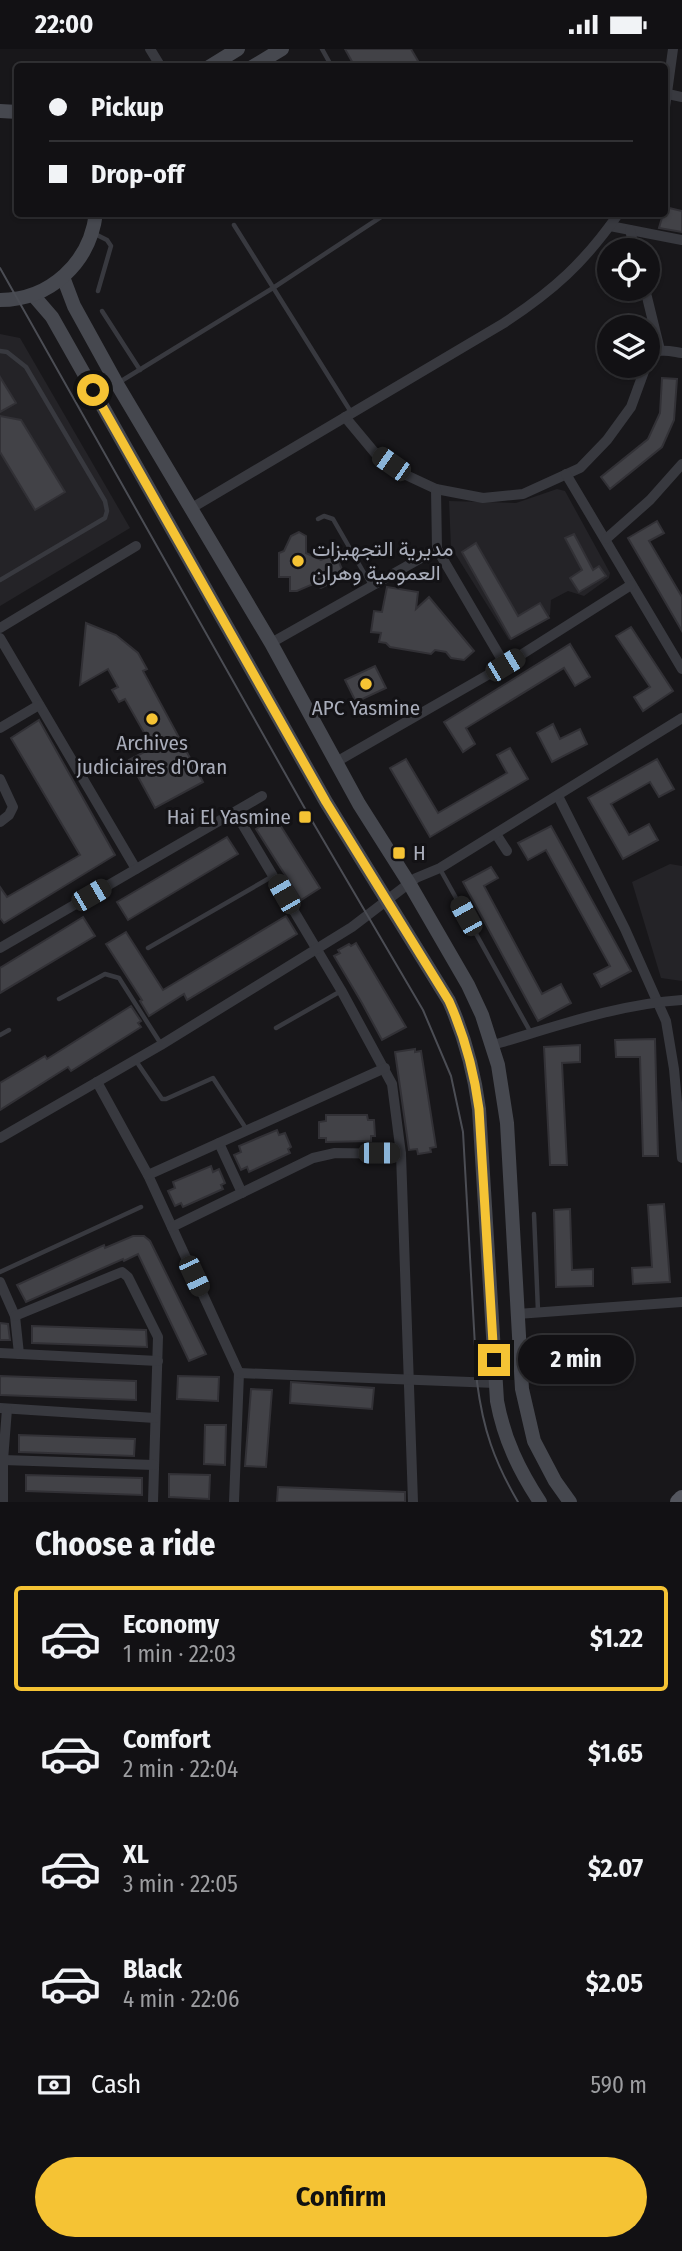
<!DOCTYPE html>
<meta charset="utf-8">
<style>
:root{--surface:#121114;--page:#1b1a1d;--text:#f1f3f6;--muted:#9c9da0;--line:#313134;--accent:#f5c334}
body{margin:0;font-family:"Fira Sans Condensed",Vazirmatn,sans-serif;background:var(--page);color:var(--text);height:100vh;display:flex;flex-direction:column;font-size:26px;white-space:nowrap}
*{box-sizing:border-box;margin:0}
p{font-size:23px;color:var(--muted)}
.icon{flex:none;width:38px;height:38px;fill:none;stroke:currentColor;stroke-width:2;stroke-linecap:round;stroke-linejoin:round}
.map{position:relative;height:1453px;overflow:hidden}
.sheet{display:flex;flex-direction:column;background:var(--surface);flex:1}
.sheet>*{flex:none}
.banner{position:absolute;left:14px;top:14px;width:654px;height:154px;border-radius:7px;box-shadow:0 2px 5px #0004,0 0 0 2px var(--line);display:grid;align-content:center;height:154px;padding:0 35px;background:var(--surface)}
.tools{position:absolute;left:597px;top:189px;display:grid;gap:14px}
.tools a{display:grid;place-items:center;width:63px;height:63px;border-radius:50%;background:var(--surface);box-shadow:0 2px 5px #0004,0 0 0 2px var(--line);font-size:35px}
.end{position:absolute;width:32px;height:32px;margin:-16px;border:9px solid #f5c334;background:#111;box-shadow:0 0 0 4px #111}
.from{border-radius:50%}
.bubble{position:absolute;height:49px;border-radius:24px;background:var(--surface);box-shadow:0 2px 5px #0004,0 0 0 2px var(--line);font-size:23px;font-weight:700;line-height:49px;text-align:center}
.car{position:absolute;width:21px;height:42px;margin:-21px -10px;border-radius:9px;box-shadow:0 0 5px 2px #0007;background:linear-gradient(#222 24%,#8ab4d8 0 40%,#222 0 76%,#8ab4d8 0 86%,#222 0)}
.banner b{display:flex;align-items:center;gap:24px;height:66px;font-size:26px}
.banner b+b{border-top:2px solid var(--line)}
.banner i{width:18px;height:18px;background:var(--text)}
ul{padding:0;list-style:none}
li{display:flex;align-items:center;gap:21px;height:105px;margin:0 14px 10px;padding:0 21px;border:4px solid transparent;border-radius:7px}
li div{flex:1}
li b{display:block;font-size:26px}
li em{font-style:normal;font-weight:700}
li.on{border-color:var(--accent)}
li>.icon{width:63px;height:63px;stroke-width:1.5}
h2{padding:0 35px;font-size:32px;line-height:84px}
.pay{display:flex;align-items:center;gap:18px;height:77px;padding:0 35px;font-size:26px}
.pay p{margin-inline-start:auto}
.action{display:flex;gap:14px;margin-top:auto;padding:14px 35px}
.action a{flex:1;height:80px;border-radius:42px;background:var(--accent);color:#111;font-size:28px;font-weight:700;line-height:80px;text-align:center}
.status{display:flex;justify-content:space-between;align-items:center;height:49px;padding:0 35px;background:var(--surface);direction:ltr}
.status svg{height:19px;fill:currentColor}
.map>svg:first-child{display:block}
.built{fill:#242327}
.building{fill:#424247;stroke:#323136;stroke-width:2}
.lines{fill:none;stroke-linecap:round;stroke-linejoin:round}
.lane{stroke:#38393f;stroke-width:4.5}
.street{stroke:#38393f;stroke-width:10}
.secondary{stroke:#46484f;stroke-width:14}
.primary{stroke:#54565e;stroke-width:16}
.tram{stroke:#4b4d54;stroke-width:2}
.route{stroke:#f5c334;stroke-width:9}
.poi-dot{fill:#f5c334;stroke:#131215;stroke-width:2.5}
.labels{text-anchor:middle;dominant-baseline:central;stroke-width:6;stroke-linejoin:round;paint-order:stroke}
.poi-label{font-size:21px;fill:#a9adba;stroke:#131215;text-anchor:start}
</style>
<div class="status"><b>22:00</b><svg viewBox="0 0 49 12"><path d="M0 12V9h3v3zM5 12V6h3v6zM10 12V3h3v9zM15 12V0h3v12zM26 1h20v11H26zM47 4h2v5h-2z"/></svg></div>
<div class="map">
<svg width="682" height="1453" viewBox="0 0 682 1453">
<rect width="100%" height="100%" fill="#18171a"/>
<g class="built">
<path d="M 0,285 L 20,289 L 130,479 L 0,557 Z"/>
<path d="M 557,440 L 565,442 L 610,524 L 609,529 L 584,547 L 568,542 L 551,551 L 550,566 L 509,591 L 451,498 L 449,452 L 516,454 Z"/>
<path d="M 670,815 L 682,817 L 682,932 L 661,929 L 632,833 Z"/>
</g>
<g class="building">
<path d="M 345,0 L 411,0 L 418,12 L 408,18 L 355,18 Z"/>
<path d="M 665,158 L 682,162 L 682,183 L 659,179 Z"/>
<path d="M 0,328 L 16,354 L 0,363 Z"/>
<path d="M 662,329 L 677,330 L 674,371 L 662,398 L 610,440 L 601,428 L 648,390 L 660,364 Z"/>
<path d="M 0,367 L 21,371 L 65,443 L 35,461 L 0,403 Z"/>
<path d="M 657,472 L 664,484 L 649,492 L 682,548 L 682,582 L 628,489 Z"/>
<path d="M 299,483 L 306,487 L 306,504 L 321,511 L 330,507 L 338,511 L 345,527 L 321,539 L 313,535 L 297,542 L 290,542 L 290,528 L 279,528 L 279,504 L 284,502 L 291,487 Z"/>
<path d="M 574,485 L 593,521 L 599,517 L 606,527 L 579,543 L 570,529 L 582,521 L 565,489 Z"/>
<path d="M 476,494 L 518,567 L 540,554 L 549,569 L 511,590 L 462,503 Z"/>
<path d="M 387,538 L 418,543 L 416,560 L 429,548 L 474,602 L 464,611 L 451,609 L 446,603 L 435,601 L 431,605 L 390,598 L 386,594 L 379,593 L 381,584 L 371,583 L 374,562 L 382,563 Z"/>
<path d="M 86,574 L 116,586 L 138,604 L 147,620 L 143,622 L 203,733 L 155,759 L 129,711 L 146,702 L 140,690 L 146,687 L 125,650 L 119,653 L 112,641 L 118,638 L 108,620 L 80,636 Z"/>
<path d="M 631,578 L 673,642 L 643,662 L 634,648 L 650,638 L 616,587 Z"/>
<path d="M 570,595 L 590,628 L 575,637 L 564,619 L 466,679 L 475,695 L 463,703 L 444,673 Z"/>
<path d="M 375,617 L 386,639 L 356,653 L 345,631 Z"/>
<path d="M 39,671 L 115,806 L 4,874 L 0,869 L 0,838 L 7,848 L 80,806 L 11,689 Z"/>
<path d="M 553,675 L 560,690 L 580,680 L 587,695 L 552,713 L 537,684 Z"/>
<path d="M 510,699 L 528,730 L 430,788 L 390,719 L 406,710 L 438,764 L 507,724 L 497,706 Z"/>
<path d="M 657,710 L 674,740 L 659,748 L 650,733 L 611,755 L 629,786 L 649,775 L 658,791 L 623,810 L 588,749 Z"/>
<path d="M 275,768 L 320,839 L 301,851 L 256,780 Z"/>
<path d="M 551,777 L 631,922 L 601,938 L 594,925 L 610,917 L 546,801 L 528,811 L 518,794 Z"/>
<path d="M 227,788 L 238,805 L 128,871 L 117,853 Z"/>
<path d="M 491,818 L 498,829 L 484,837 L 542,945 L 561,935 L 571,954 L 538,972 L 463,833 Z"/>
<path d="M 286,867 L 297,885 L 187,951 L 184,945 L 149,967 L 140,952 L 142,951 L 106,895 L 126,883 L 163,941 Z"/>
<path d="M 83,868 L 95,887 L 0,944 L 0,919 Z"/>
<path d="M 356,894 L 406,978 L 382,991 L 362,954 L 334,907 L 340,904 L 338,901 L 349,895 L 351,897 Z"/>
<path d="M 131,957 L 141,972 L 138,974 L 141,978 L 71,1022 L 68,1018 L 0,1061 L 0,1034 L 45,1007 L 47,1010 Z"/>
<path d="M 655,990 L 658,1107 L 643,1107 L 640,1008 L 616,1008 L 615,991 Z"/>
<path d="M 580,996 L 580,1013 L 562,1014 L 567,1116 L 550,1116 L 544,998 Z"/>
<path d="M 415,1000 L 415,1003 L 421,1002 L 436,1098 L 430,1099 L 431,1103 L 418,1105 L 417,1100 L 409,1101 L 395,1003 Z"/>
<path d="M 326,1066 L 367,1066 L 368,1071 L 374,1071 L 375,1087 L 371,1087 L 371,1092 L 326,1093 L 326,1089 L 319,1089 L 319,1073 L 326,1072 Z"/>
<path d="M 277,1081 L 279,1086 L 285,1084 L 291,1098 L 288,1100 L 290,1104 L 249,1123 L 247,1118 L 241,1121 L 234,1106 L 241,1103 L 239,1097 Z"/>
<path d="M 211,1117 L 213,1123 L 219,1120 L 225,1134 L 221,1136 L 223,1140 L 183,1158 L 181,1154 L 175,1157 L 168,1142 L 175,1139 L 173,1133 Z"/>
<path d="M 664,1155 L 670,1233 L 633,1235 L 632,1219 L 652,1218 L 648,1156 Z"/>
<path d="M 570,1160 L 572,1221 L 593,1220 L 593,1237 L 556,1238 L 554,1161 Z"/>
<path d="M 133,1187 L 144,1187 L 150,1192 L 206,1305 L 189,1312 L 138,1205 L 124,1212 L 123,1210 L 26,1253 L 17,1236 L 104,1196 L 105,1199 Z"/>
<path d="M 0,1274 L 8,1275 L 10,1291 L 0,1291 Z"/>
<path d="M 32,1277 L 146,1281 L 147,1298 L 32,1294 Z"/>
<path d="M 0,1327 L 136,1332 L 136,1351 L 0,1346 Z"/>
<path d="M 178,1327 L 219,1328 L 218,1352 L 177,1350 Z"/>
<path d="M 291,1333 L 374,1339 L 372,1360 L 290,1354 Z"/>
<path d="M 251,1340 L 272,1341 L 266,1418 L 245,1417 Z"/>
<path d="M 205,1376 L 226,1376 L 225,1416 L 204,1415 Z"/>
<path d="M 19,1386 L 135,1390 L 134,1407 L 19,1403 Z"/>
<path d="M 169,1425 L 210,1426 L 209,1450 L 169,1448 Z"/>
<path d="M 26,1426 L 142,1429 L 142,1446 L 26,1442 Z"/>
<path d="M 278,1438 L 405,1443 L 405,1453 L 277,1453 Z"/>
</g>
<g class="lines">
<g class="lane">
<path d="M 322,0 L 332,18"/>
<path d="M 234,176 L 351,363"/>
<path d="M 93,184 L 107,191 L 111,197 L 98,242"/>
<path d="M 102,262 L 140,321"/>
<path d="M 0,302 L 7,303 L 26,318 L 105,452 L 107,462 L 105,469 L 0,531"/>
<path d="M 118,334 L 273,239 L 387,164"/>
<path d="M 318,470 L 324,467 L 333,470 L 371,536"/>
<path d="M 440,820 L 531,984"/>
<path d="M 148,899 L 273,827"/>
<path d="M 59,950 L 105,925 L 119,929 L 161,995"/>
<path d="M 276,979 L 341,942"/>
<path d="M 0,986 L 9,981"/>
<path d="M 136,1012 L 162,1050 L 166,1050 L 213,1029 L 247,1081"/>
<path d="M 534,1165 L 538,1262"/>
<path d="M 0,1223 L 141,1158"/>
</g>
<g class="street">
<path d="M 150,0 L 161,18"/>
<path d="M 668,45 L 682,48"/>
<path d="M 665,58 L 673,0"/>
<path d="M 610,177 L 682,191"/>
<path d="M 630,181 L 635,201"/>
<path d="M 645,240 L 660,301"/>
<path d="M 648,312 C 656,297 668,302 682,304"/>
<path d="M 345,368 L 375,404 L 406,426 L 436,440 L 483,449 L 523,445 L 580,419 L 607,391 L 631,358 L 646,317"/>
<path d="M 566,425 L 682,620"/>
<path d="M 436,440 L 437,500 L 505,616"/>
<path d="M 190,460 L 504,274 C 554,241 584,214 619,164"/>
<path d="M 606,490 L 650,451 L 682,415"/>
<path d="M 0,579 L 136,497"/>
<path d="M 0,589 L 136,820"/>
<path d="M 271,594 L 437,500"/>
<path d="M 0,679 L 39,656"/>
<path d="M 336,713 L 505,616 L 631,536"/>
<path d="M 0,730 L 13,758 L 9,766 L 0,773"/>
<path d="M 558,747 L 625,880 L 666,972 L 674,1020 L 682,1109"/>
<path d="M 235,763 L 341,941 L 392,1035 L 401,1105 L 413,1453"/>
<path d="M 496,785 L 507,802"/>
<path d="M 0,899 L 262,747"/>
<path d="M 493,996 C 554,978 618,955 682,951"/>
<path d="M 97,1033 L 148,1126 L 239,1324 L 234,1453"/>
<path d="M 0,1089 L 161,996 L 352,878 L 416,829 L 440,819 L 682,669"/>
<path d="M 219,1094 L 242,1144"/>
<path d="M 148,1126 L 385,1019"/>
<path d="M 172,1178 L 313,1109 L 335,1104 L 401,1105"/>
<path d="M 0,1233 L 15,1267 L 19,1305"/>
<path d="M 517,1265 L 682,1253"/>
<path d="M 15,1267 L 122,1223 L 128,1228 L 158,1288 L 153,1453"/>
<path d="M 0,1304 L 158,1312"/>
<path d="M 239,1324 L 495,1334"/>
<path d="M 0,1359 L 155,1369"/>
<path d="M 3,1411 L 154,1416"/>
<path d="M 3,1453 L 3,1411 L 7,1360"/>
</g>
<g class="secondary">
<path d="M 209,18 L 238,0"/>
<path d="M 252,18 L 282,0"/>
<path d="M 0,62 L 18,63"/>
<path d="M 63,228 L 74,257 L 117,335 L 271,594 L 359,755 L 409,834 L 468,936 L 482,966 L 498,1016 L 507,1074 L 522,1340 L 534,1392 L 555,1432 L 570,1453"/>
<path d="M 33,246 L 52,268 L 326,753 L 449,952 C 465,988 474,1022 479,1060 L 497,1352 C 504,1390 519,1421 540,1453"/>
<path d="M 0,251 C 50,251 90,214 96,164"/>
</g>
<path class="primary" d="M 678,1453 L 682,1449"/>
<path class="tram" d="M 0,219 L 308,765 L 423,961 L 451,1027 L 463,1083 L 477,1333 C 483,1380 494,1412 518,1453"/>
</g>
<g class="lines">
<path class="route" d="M 93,341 L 326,753 L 449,952 C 465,988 474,1022 479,1060 L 494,1311"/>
</g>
<g class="poi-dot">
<circle cx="298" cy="512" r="7"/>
<circle cx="366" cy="635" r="7"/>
<circle cx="152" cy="670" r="7"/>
<rect x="298" y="761" width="14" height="14" rx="3.5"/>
<rect x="392" y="797" width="14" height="14" rx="3.5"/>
</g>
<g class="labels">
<g class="poi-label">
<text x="312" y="500">مديرية التجهيزات<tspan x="312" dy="24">العمومية وهران</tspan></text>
<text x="366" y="659" text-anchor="middle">APC Yasmine</text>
<text x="152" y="694" text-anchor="middle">Archives<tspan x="152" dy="24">judiciaires d'Oran</tspan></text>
<text x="291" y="768" text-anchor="end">Hai El Yasmine</text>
<text x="413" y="804">H</text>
</g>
</g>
</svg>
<div class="tools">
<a><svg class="icon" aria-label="locate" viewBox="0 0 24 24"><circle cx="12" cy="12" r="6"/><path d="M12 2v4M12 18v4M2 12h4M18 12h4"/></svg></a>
<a><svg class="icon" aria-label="layers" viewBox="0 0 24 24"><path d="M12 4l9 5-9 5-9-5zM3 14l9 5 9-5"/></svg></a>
</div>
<i class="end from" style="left:93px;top:341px"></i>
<i class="end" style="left:494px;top:1311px"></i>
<div class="bubble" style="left:518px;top:1286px;width:116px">2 min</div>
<i class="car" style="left:391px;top:415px;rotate:305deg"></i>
<i class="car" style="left:505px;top:616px;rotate:59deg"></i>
<i class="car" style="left:284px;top:845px;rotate:330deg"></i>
<i class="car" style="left:91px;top:846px;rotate:60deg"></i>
<i class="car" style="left:466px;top:867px;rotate:331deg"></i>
<i class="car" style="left:379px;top:1104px;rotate:90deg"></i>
<i class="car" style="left:194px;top:1227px;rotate:155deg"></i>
<div class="banner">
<b><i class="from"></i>Pickup</b>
<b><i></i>Drop-off</b>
</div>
</div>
<section class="sheet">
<h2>Choose a ride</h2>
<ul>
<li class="on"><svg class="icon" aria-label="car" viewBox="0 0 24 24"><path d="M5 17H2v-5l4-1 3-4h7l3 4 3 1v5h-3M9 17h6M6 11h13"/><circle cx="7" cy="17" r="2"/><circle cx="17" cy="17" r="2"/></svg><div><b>Economy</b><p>1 min · 22:03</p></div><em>$1.22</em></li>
<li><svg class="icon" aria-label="car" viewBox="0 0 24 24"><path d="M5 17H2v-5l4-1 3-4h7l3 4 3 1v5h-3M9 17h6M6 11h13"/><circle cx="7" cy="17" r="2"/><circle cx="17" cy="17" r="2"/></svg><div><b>Comfort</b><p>2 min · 22:04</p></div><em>$1.65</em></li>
<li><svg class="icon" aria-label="car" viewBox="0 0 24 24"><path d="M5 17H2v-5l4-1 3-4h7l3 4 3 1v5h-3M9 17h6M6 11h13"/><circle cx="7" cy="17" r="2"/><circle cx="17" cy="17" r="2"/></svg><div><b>XL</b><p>3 min · 22:05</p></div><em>$2.07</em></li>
<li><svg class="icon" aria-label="car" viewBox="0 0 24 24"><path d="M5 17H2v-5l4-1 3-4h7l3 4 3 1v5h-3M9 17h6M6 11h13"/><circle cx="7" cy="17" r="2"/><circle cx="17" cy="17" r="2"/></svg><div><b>Black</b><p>4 min · 22:06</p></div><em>$2.05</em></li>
</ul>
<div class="pay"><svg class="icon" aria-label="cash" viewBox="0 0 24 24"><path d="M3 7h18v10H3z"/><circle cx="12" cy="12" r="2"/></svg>Cash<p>590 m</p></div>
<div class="action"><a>Confirm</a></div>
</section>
